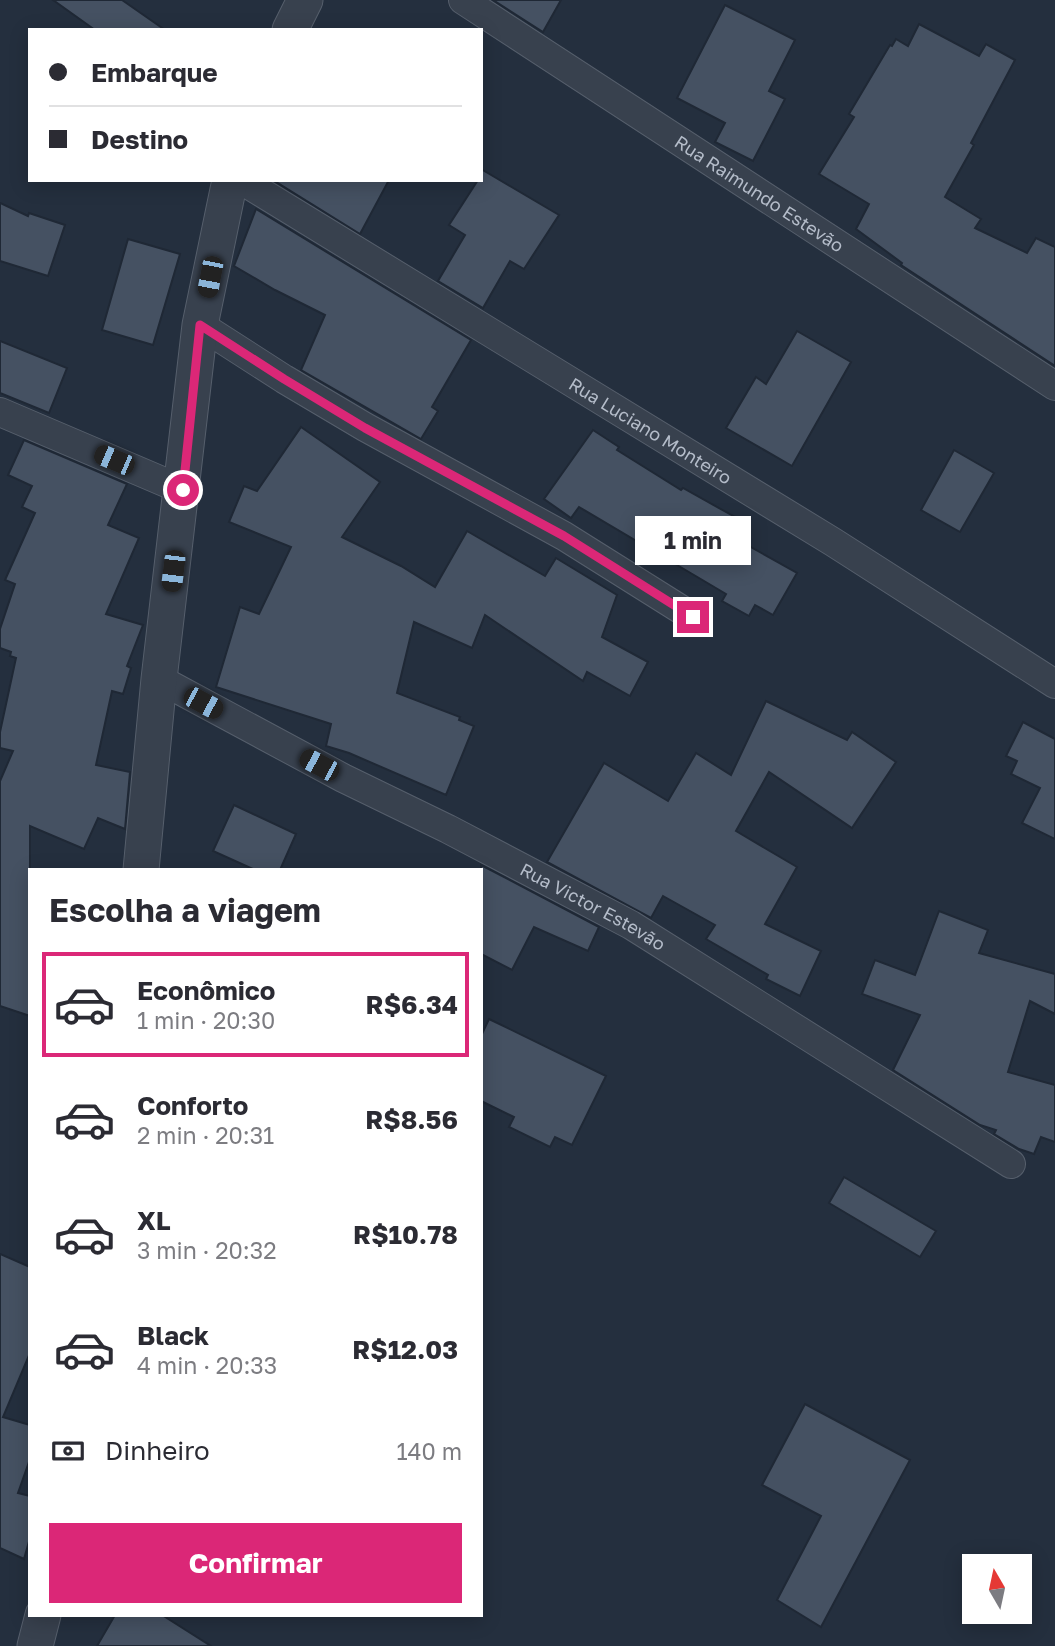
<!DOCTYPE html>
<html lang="pt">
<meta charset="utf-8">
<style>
:root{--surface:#fff;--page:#f2f2f3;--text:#2b2b33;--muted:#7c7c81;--line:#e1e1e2;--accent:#db2777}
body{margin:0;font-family:"Golos Text",sans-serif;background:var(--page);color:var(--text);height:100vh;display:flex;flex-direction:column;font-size:26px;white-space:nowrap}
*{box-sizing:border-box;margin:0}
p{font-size:23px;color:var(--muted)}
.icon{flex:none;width:38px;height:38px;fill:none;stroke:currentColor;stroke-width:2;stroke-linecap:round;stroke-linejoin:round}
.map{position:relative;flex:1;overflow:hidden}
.panel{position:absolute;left:28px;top:868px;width:455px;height:749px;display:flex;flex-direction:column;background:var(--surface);border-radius:0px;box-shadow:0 4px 18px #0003}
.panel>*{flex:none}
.top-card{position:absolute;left:28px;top:28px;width:455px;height:154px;border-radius:0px;box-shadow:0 4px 18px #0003;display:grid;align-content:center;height:154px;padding:0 21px;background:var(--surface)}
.needle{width:46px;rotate:351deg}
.controls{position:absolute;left:962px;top:1554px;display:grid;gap:14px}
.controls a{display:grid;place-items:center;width:70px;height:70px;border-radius:0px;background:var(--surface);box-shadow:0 4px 18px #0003;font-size:35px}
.end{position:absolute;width:32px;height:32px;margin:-16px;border:9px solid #db2777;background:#fff;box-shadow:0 0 0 4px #fff}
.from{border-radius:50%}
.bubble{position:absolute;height:49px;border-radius:0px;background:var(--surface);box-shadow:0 4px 18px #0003;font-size:23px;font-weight:700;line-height:49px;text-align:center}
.car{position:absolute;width:21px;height:42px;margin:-21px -10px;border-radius:9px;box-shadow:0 0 5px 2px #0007;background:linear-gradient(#222 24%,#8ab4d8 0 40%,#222 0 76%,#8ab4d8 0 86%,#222 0)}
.top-card b{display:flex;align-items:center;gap:24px;height:66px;font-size:26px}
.top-card b+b{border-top:2px solid var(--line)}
.top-card i{width:18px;height:18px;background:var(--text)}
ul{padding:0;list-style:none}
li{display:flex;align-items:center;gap:21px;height:105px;margin:0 14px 10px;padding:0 7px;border:4px solid transparent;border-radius:0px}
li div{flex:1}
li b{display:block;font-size:26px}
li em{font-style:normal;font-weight:700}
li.selected{border-color:var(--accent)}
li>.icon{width:63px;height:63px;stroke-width:1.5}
h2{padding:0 21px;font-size:32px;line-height:84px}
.pay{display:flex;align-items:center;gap:18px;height:77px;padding:0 21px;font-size:26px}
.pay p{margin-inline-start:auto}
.primary-button{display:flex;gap:14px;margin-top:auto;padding:14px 21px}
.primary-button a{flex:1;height:80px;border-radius:0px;background:var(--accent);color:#fff;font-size:28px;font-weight:700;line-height:80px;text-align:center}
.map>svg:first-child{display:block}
.building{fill:#455162;stroke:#1f2835;stroke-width:2}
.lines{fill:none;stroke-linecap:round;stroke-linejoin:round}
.minor-casing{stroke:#565f6c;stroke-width:30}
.tertiary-casing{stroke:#565f6c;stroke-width:37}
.minor{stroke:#38414e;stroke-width:28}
.tertiary{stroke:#38414e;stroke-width:35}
.route{stroke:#db2777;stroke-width:9}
.labels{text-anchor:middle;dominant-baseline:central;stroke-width:7;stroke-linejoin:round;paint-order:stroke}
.street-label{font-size:18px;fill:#b4bcc9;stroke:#1d2633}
</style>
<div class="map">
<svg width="1055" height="1646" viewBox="0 0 1055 1646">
<rect width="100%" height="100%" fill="#242f3e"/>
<g class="building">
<path d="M 53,0 L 122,0 L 165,30 L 95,30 Z"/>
<path d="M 493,0 L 561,0 L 543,32 Z"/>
<path d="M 725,5 L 795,40 L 769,91 L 785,99 L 753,161 L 715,142 L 725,123 L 677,98 Z"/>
<path d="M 919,24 L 979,56 L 986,44 L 1015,60 L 971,143 L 974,145 L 945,197 L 981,219 L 975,228 L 1027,253 L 1036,238 L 1055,247 L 1055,366 L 901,265 L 902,263 L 856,229 L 869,204 L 819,174 L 854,117 L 849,114 L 890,45 L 892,46 L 896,39 L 908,46 Z"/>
<path d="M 481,169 L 559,215 L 524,269 L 510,261 L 483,308 L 438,281 L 465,235 L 449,225 L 478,180 L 481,180 Z"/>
<path d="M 273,180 L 389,180 L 360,234 Z"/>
<path d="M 0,203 L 28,216 L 29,213 L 65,225 L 48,276 L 0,261 Z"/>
<path d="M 256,209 L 471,340 L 432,407 L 438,411 L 421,439 L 301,370 L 325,315 L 275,290 L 234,266 Z"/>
<path d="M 128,239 L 180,254 L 153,345 L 102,330 Z"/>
<path d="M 797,331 L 851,362 L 792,466 L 726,428 L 756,377 L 766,384 Z"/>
<path d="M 0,341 L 67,368 L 49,413 L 0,393 Z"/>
<path d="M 301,427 L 380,482 L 342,537 L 401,566 L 435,587 L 467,531 L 545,576 L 556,558 L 617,595 L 602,637 L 648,662 L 630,696 L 587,672 L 583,681 L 485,615 L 472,648 L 414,622 L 397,693 L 460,717 L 459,720 L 474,726 L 446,795 L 349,753 L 326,746 L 331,724 L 216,687 L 240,607 L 259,614 L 291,547 L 229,522 L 244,486 L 257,491 Z"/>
<path d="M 593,430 L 619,447 L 617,450 L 681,490 L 683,488 L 735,517 L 726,533 L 797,573 L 773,615 L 755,605 L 749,616 L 722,601 L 726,594 L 579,507 L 571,518 L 544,499 Z"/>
<path d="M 24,440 L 127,484 L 108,525 L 139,538 L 106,614 L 143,625 L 127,666 L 131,668 L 123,694 L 112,691 L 96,765 L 130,772 L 125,829 L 98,818 L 84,849 L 30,826 L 30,1016 L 0,1006 L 0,781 L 13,751 L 0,748 L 0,732 L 16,658 L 10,656 L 11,652 L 0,648 L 0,629 L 15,584 L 5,580 L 35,513 L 22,507 L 32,486 L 8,475 Z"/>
<path d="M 954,450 L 994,473 L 960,532 L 921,510 Z"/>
<path d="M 766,701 L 847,740 L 852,732 L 896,762 L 852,828 L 769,772 L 736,831 L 797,867 L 765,924 L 821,951 L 800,996 L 766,979 L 768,975 L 706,939 L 715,925 L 663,896 L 651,918 L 547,862 L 604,763 L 668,801 L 696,753 L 731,775 Z"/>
<path d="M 1023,722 L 1055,739 L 1055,839 L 1022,823 L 1040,788 L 1011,774 L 1017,761 L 1006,756 Z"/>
<path d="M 234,805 L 296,834 L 280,870 L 255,870 L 213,851 Z"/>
<path d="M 481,865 L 599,927 L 588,951 L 534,927 L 512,970 L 481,954 Z"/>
<path d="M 939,911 L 988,930 L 979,953 L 1055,974 L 1055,1014 L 1030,1001 L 1008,1072 L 1055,1085 L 1055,1142 L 1041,1137 L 1034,1154 L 1019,1149 L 994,1134 L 996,1130 L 980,1125 L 893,1070 L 920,1015 L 862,994 L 875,960 L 915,975 Z"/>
<path d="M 489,1019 L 606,1076 L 572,1145 L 555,1137 L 550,1147 L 509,1127 L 514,1117 L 481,1101 L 481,1036 Z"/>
<path d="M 844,1177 L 936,1231 L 920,1257 L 829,1203 Z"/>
<path d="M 0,1254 L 30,1267 L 30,1353 L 3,1417 L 30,1425 L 30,1459 L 18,1493 L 30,1496 L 30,1538 L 24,1559 L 0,1548 Z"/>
<path d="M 805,1404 L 910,1460 L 821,1627 L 777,1600 L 821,1516 L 762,1485 Z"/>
<path d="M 115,1615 L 162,1615 L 211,1646 L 97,1646 Z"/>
</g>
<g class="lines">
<defs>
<g id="minor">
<path id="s1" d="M 463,0 L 1055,386"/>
<path id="s2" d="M 241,180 L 833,542 L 1055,684"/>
<path d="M 200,325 L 284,379 L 365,427 L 564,536 L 693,617"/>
<path d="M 0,412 L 183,490"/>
<path id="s3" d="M 159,679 L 343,778 L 448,829 L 631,925 L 1011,1164"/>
</g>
<g id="tertiary">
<path d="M 290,30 L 305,0"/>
<path d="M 141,870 L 159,679 L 200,325 L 230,180"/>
<path d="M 35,1646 L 43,1615"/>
</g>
</defs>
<use href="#minor" class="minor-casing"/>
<use href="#tertiary" class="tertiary-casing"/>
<use href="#minor" class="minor"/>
<use href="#tertiary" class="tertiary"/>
</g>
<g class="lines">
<path class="route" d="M 183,490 L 200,325 L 284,379 L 365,428 L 564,536 L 693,617"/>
</g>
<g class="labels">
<g class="street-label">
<text stroke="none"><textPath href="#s1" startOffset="354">Rua Raimundo Estevão</textPath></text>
<text stroke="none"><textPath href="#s2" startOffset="480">Rua Luciano Monteiro</textPath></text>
<text stroke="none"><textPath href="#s3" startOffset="490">Rua Victor Estevão</textPath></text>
</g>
</g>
</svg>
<div class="controls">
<a><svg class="needle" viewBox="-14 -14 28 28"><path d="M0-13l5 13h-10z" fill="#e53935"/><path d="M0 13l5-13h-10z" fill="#7c7c81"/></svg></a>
</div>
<i class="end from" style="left:183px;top:490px"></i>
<i class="end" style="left:693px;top:617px"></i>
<div class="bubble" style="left:635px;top:516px;width:116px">1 min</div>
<i class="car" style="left:210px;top:277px;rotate:191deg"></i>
<i class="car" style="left:114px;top:460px;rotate:293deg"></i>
<i class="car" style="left:173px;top:571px;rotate:187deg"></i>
<i class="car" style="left:203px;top:703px;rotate:118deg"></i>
<i class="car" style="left:319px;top:765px;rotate:298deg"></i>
<div class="top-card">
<b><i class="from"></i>Embarque</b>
<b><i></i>Destino</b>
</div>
<section class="panel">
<h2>Escolha a viagem</h2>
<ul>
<li class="selected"><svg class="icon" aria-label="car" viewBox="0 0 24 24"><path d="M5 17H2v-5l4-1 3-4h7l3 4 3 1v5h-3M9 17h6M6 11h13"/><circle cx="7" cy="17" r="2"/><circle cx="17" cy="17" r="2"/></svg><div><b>Econômico</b><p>1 min · 20:30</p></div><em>R$6.34</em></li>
<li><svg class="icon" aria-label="car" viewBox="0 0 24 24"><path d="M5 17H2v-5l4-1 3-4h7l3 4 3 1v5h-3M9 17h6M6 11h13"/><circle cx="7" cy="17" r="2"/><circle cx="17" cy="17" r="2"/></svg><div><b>Conforto</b><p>2 min · 20:31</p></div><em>R$8.56</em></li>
<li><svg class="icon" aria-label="car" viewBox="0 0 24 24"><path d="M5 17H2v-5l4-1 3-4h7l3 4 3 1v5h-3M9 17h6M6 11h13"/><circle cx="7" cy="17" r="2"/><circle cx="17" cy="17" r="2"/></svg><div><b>XL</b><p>3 min · 20:32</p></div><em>R$10.78</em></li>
<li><svg class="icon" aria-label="car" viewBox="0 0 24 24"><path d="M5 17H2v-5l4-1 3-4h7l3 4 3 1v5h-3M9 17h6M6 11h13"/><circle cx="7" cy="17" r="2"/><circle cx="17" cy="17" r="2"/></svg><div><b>Black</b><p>4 min · 20:33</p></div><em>R$12.03</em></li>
</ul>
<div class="pay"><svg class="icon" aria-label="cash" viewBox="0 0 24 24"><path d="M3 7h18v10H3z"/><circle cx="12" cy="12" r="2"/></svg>Dinheiro<p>140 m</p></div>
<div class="primary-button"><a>Confirmar</a></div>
</section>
</div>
